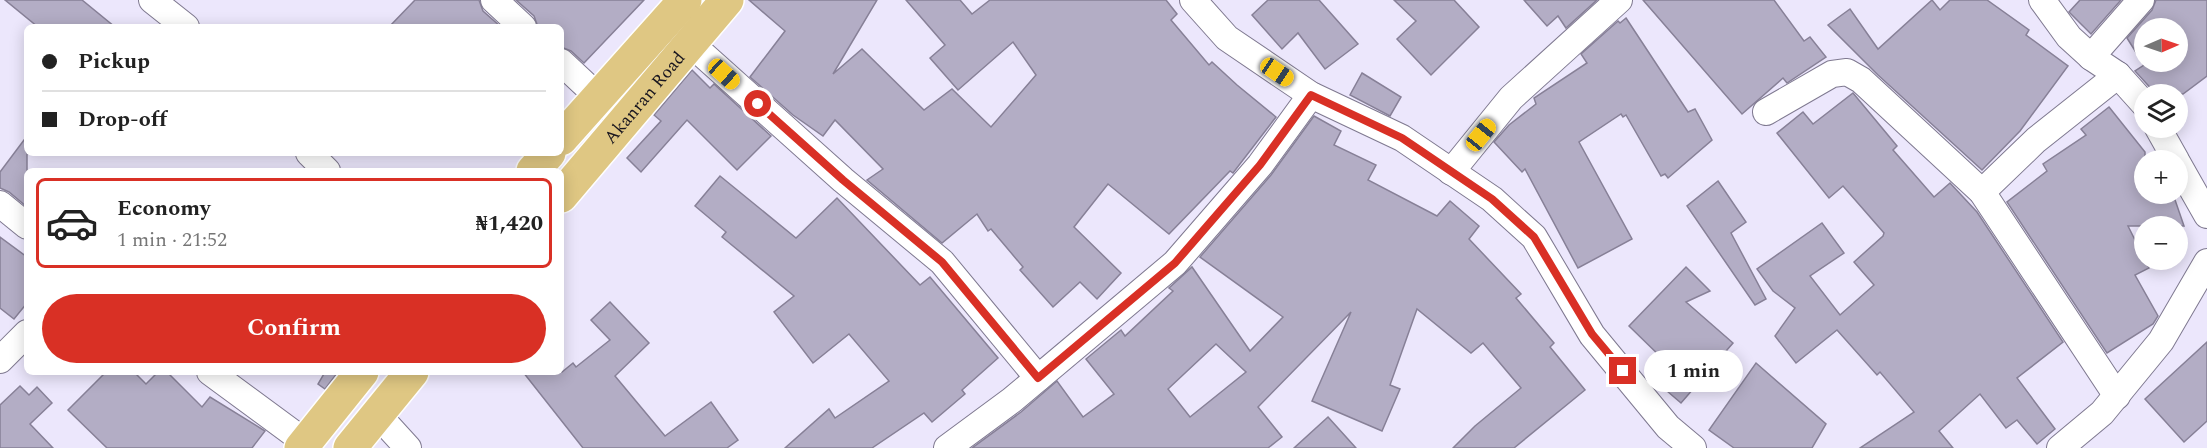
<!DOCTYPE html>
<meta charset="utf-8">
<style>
:root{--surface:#fff;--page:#f6f6f6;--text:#222;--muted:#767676;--line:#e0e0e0;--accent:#d93025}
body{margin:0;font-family:Spectral,serif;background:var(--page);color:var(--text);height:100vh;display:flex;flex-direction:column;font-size:22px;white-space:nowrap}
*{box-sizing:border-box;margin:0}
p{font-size:20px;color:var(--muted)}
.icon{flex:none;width:33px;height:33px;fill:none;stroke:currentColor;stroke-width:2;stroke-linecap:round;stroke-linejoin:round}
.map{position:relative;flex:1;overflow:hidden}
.panel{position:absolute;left:24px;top:168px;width:540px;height:207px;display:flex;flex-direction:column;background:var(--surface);border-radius:9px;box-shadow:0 3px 15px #0003}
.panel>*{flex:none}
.banner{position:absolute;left:24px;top:24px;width:540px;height:132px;border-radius:9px;box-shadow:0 3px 15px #0003;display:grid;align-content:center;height:132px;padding:0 18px;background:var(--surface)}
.needle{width:39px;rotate:88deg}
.controls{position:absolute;left:2134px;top:18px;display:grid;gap:12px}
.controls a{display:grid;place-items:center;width:54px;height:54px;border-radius:50%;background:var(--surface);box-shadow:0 3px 15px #0003;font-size:30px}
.end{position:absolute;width:27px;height:27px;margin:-14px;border:8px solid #d93025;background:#fff;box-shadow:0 0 0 3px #fff}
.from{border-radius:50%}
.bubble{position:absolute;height:42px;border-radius:21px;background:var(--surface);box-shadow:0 3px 15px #0003;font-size:20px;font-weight:700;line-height:42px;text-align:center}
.car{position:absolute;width:18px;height:36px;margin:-18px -9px;border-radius:8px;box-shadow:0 0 4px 2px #0007;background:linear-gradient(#f5c518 24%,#345 0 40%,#f5c518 0 76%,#345 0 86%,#f5c518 0)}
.banner b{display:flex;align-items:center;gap:21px;height:57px;font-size:22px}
.banner b+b{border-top:2px solid var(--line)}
.banner i{width:15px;height:15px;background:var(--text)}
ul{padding:10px 0 0;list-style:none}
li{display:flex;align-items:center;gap:18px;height:90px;margin:0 12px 9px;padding:0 6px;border:3px solid var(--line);border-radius:9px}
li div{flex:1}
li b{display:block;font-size:22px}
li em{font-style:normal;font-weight:700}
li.selected{border-color:var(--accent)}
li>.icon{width:54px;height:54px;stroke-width:1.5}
.action{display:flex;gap:12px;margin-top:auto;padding:12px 18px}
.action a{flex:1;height:69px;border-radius:36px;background:var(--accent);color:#fff;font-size:24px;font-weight:700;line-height:69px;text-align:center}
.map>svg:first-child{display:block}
.building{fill:#b3adc5;stroke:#878097;stroke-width:1.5;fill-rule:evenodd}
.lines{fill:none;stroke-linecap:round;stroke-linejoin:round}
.minor-casing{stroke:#7f7990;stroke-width:28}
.major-casing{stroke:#fff;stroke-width:36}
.minor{stroke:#fff;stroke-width:26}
.major{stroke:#dfc783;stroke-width:33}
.route{stroke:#d93025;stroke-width:8}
.labels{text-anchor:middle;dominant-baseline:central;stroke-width:4.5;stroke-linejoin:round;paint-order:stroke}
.street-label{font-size:18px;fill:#19161f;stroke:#f8f7fc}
</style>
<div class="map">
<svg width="2207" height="448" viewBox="0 0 2207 448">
<rect width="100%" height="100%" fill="#ece7fc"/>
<g class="building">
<path d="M 5,0 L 82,0 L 115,27 L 38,27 Z"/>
<path d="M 415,0 L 479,0 L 483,11 L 501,27 L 389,27 Z"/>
<path d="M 516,0 L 644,0 L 584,63 L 571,51 L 561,47 L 561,27 L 538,27 L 534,16 Z"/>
<path d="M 749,0 L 877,0 L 833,74 L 862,49 L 924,110 L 952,89 L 991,127 L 1036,75 L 1013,42 L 958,90 L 930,58 L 945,45 L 906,0 L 960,0 L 972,14 L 990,0 L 1166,0 L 1177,14 L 1171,20 L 1209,65 L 1212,62 L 1237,85 L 1276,117 L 1233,173 L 1230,171 L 1169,234 L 1108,184 L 1074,227 L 1121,273 L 1097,299 L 1080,282 L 1053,307 L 1020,270 L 1023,267 L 991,229 L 988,231 L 977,214 L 942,243 L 867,180 L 883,169 L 835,120 L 823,136 L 793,115 L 750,77 L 785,31 Z"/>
<path d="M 1268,0 L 1319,0 L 1358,44 L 1325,69 L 1298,33 L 1282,49 L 1252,15 Z"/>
<path d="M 1394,0 L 1454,0 L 1479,27 L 1431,75 L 1397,39 L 1416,21 Z"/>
<path d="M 1524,0 L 1597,0 L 1566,28 L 1558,16 L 1547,26 Z"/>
<path d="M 1643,0 L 1774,0 L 1804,41 L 1810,37 L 1826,57 L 1787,83 L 1783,78 L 1742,114 Z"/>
<path d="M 1932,0 L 1940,10 L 1950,0 L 1987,0 L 2029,30 L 2026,35 L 2068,66 L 2020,131 L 1982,170 L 1878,75 L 1828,25 L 1850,9 L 1878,49 Z"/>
<path d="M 2080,0 L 2121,0 L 2091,34 L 2069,12 Z"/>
<path d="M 2156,0 L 2207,0 L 2207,76 L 2183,94 L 2156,94 L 2135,71 L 2144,65 L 2127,38 L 2152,10 ZM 2145,28 L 2178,28 L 2178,62 L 2145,62 Z"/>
<path d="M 1626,18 L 1688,112 L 1695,109 L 1712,140 L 1668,178 L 1665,174 L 1661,176 L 1626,115 L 1623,117 L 1621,114 L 1579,142 L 1632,239 L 1578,268 L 1525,169 L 1522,172 L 1494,142 L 1509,125 L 1536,104 L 1534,98 L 1587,63 L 1581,54 L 1618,21 L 1620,23 Z"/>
<path d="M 692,70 L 710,88 L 714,84 L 771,136 L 737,170 L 687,120 L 641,172 L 627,158 L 661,121 L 654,115 Z"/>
<path d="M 1362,73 L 1401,97 L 1390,116 L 1350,95 Z"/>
<path d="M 1853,93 L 1897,146 L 1893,150 L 1934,197 L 1950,183 L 1977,212 L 2063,342 L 2017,378 L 2055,429 L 2037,444 L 2017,420 L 2006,428 L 1980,394 L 1939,431 L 1953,448 L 1860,448 L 1914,412 L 1880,372 L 1877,375 L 1837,330 L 1796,363 L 1775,336 L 1795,308 L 1773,291 L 1757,269 L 1822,223 L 1844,253 L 1810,276 L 1840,315 L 1874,285 L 1854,262 L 1883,236 L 1884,233 L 1843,186 L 1829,198 L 1777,133 L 1803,112 L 1813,124 Z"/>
<path d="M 2109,107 L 2145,152 L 2145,194 L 2173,194 L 2184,226 L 2128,226 L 2149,268 L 2135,275 L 2158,316 L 2153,324 L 2107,353 L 2007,202 L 2047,171 L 2043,164 L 2086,135 L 2081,129 Z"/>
<path d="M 1314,116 L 1341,131 L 1334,145 L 1376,165 L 1368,180 L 1437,216 L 1450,201 L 1479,226 L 1469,239 L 1521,294 L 1516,298 L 1554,343 L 1550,347 L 1585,390 L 1514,448 L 1453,448 L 1475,426 L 1521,388 L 1483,343 L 1471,353 L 1417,309 L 1390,385 L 1400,389 L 1382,431 L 1312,401 L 1351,312 L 1258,407 L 1282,437 L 1268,448 L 972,448 L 1021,412 L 1057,381 L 1083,417 L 1114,394 L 1086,359 L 1121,330 L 1125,336 L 1173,291 L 1169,288 L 1192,267 L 1250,351 L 1283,317 L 1200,257 L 1271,175 ZM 1216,344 L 1246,372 L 1190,417 L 1168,389 Z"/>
<path d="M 27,136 L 27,207 L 9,192 L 0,188 L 0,172 Z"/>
<path d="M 720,176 L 796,238 L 837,198 L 920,285 L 930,277 L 998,358 L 962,390 L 965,394 L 932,422 L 924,413 L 872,448 L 785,448 L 829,409 L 835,418 L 889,381 L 849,334 L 813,363 L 774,312 L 794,296 L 722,237 L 726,232 L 695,206 Z"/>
<path d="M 1718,181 L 1746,222 L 1731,233 L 1766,299 L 1755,305 L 1687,206 Z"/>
<path d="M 0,237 L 27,257 L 27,303 L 14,319 L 0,308 Z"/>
<path d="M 1686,267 L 1710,291 L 1686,302 L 1733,343 L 1681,403 L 1653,379 L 1667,363 L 1629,326 Z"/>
<path d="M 610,302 L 649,343 L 615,376 L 665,436 L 711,402 L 738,440 L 727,448 L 583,448 L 523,372 L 562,372 L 573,363 L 576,367 L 610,340 L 591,320 Z"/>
<path d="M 2207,342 L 2207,421 L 2184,442 L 2145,399 Z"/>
<path d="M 1756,363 L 1826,424 L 1812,448 L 1734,448 L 1709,430 Z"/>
<path d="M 106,372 L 134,372 L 146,384 L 158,372 L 167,372 L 202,407 L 210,397 L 265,431 L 252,448 L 107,448 L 68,410 Z"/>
<path d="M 325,372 L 338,372 L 325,389 L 318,384 Z"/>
<path d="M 20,386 L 29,395 L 37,387 L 52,403 L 30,424 L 53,448 L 0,448 L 0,405 Z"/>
<path d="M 1328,417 L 1356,448 L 1294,448 Z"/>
</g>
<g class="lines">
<defs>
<g id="minor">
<path d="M 152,0 L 186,27"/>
<path d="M 494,0 L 523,27"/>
<path d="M 1193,0 L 1227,38 L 1311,95 L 1402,138 L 1492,199 L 1534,237 L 1592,335 L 1668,427 L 1693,448"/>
<path d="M 2042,0 L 2069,37 L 2091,57 L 2118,75 L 2145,105"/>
<path d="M 690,43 L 843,180 L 942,262 L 1038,378"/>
<path d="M 2091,57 L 2141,0"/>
<path d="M 561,62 L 624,121"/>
<path d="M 1766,112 L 1832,74 L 1847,72 L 1861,80 L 1982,192 L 2117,396"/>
<path d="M 2158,128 L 2176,160"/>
<path d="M 309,153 L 327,171"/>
<path d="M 2178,164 L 2207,215"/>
<path d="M 1451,172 L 1511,98 L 1619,0"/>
<path d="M 1982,192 L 2036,140 L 2118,75"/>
<path d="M 0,204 L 27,226"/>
<path d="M 0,360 L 27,333"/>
<path d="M 210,372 L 305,442"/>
<path d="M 377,414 L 408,448"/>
<path d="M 947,448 L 1012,400 L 1175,263 L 1260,165 L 1311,95"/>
<path d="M 2060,448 L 2102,413 L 2161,341 L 2207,262"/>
</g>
<g id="major">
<path d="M 561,139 L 685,0"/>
<path d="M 533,171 L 549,153"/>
<path id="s1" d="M 561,196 L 727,0"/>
<path d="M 301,448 L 362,372"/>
<path d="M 350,448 L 412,372"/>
</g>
</defs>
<use href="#minor" class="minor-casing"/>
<use href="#major" class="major-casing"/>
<use href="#minor" class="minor"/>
<use href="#major" class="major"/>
</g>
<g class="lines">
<path class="route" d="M 758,104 L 843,180 L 942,262 L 1038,378 L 1175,263 L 1260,165 L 1311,95 L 1402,138 L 1492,199 L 1534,237 L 1592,334 L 1623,371"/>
</g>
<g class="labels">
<g class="street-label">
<text stroke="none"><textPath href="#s1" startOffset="129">Akanran Road</textPath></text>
</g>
</g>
</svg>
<div class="controls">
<a><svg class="needle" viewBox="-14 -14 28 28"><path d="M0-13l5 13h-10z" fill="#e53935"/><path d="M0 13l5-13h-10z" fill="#767676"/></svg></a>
<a><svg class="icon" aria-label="layers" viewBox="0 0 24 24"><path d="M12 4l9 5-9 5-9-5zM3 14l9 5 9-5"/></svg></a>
<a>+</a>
<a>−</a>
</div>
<i class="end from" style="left:758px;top:104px"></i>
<i class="end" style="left:1623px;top:371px"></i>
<div class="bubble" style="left:1644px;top:350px;width:99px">1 min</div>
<i class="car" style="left:1277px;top:72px;rotate:124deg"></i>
<i class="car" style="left:724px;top:74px;rotate:132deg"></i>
<i class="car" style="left:1481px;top:135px;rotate:39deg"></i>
<div class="banner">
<b><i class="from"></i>Pickup</b>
<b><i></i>Drop-off</b>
</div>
<section class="panel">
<ul>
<li class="selected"><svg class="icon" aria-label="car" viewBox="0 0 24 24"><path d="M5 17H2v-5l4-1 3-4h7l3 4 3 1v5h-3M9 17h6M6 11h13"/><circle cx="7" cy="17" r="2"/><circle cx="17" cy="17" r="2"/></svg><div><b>Economy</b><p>1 min · 21:52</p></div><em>₦1,420</em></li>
</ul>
<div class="action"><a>Confirm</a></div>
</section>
</div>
